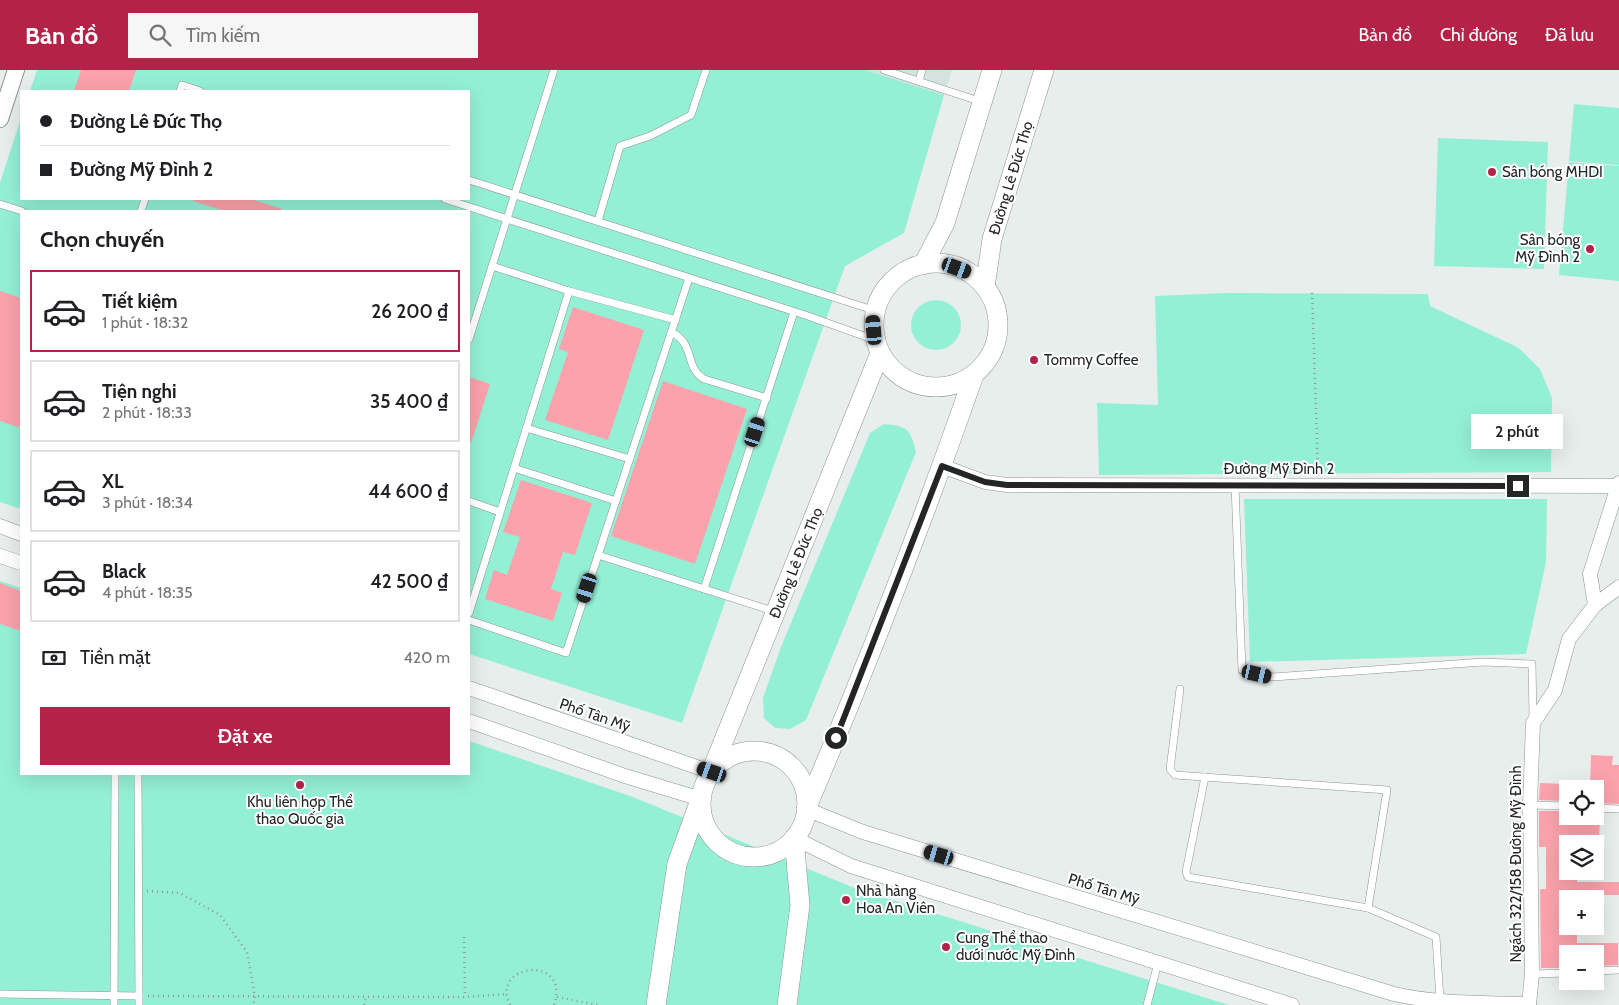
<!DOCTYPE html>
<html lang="vi">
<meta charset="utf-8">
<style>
:root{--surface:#fff;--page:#f6f6f6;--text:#202124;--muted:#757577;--line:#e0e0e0;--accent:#b42248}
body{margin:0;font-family:Cabin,sans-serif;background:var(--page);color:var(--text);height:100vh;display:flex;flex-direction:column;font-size:19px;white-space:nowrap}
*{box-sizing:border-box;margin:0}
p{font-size:16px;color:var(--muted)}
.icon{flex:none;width:28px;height:28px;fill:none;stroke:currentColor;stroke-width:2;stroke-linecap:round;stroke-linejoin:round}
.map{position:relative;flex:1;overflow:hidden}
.side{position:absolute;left:20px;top:140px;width:450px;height:565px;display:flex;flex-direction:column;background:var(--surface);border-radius:0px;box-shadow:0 5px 20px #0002}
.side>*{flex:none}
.top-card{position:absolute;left:20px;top:20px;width:450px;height:110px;border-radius:0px;box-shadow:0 5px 20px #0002;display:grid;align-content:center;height:110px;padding:0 20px;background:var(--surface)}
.fabs{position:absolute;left:1559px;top:710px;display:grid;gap:10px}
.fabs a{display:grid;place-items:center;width:45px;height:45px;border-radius:0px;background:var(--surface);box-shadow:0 5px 20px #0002;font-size:25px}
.end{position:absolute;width:22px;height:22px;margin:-11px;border:6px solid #232625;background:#fff;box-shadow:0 0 0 2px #fff}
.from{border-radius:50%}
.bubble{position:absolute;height:35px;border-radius:0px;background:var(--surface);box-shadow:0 5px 20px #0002;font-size:16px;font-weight:600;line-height:35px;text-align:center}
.car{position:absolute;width:15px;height:30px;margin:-15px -8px;border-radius:6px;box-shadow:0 0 4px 1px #0007;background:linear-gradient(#222 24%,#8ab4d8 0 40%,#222 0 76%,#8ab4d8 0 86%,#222 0)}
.top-card b{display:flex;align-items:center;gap:18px;height:48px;font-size:19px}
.top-card b+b{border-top:1px solid var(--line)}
.top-card i{width:12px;height:12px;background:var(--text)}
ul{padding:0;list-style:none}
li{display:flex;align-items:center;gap:15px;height:82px;margin:0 10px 8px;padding:0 10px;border:2px solid var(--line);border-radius:0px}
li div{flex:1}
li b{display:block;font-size:19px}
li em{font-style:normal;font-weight:600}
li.selected{border-color:var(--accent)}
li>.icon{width:45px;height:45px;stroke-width:1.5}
h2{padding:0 20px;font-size:22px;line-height:60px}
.pay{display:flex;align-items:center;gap:12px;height:55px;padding:0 20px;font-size:19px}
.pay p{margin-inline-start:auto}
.primary-button{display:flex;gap:10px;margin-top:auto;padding:10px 20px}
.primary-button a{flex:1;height:58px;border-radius:0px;background:var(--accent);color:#fff;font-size:20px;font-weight:600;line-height:58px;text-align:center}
header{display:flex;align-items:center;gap:30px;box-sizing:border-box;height:70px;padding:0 25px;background:var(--accent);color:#fff}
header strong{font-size:24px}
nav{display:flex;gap:28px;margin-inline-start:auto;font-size:18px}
.search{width:350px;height:45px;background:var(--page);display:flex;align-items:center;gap:12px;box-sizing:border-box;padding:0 18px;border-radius:0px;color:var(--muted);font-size:19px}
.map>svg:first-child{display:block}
.built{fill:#d4e3de}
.green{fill:#94f0d5}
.building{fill:#fba2ac}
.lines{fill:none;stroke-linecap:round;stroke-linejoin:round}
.service-casing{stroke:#8e9492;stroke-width:8}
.minor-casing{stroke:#8e9492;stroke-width:15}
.tertiary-casing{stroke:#8e9492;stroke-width:18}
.secondary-casing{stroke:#8e9492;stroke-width:20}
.path{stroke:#939896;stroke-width:2.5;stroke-dasharray:1 4;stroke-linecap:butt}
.service{stroke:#fff;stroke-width:7}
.minor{stroke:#fff;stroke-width:14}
.tertiary{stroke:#fff;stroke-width:16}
.secondary{stroke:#fff;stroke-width:19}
.route{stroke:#232625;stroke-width:6}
.poi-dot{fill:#b42248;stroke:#fff;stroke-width:2}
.labels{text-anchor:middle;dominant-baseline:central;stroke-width:4;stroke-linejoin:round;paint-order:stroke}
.poi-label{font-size:15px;fill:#232625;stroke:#fff;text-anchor:start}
.street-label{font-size:15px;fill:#232625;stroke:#fff}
</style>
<header>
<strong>Bản đồ</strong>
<div class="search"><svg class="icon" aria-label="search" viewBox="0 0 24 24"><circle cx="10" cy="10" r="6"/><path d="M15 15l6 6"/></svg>Tìm kiếm</div>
<nav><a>Bản đồ</a><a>Chỉ đường</a><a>Đã lưu</a></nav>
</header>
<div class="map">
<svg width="1619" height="935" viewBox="0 0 1619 935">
<rect width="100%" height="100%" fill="#e7eeeb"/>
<path class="built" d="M 865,0 L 952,0 L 944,25 Z"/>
<g class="green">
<path d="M 37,0 L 865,0 L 944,25 L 904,163 L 845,196 L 682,653 L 469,584 L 469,141 L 21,141 L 21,439 L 0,432 L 0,113 L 21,48 L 21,129 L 469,129 L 469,21 L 30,21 Z"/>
<path d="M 1574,34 L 1619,38 L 1619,95 L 1569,91 Z"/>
<path d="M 1438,68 L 1548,72 L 1544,199 L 1434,196 Z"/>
<path d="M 1569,92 L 1619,96 L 1619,211 L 1559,205 Z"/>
<path d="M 1225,223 L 1428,224 L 1430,236 L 1519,278 L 1540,299 L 1552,328 L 1551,402 L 1099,405 L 1097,333 L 1158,335 L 1155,226 Z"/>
<circle cx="936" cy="255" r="25"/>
<path d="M 884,354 C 908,356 910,359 916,382 L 806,650 L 790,659 L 775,658 L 764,648 L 763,628 L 781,577 L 870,363 Z"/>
<path d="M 1244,429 L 1547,429 L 1546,492 L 1526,584 L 1250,592 Z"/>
<path d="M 0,511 L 21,518 L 21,704 L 469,704 L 469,671 L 633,727 L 857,819 L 1229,935 L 0,935 Z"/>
</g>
<g class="building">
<path d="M 81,0 L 136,0 L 129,21 L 74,21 Z"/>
<path d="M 194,129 L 251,129 L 282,139 L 282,141 L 225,141 L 193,131 Z"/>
<path d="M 0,221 L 21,228 L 21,358 L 0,351 Z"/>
<path d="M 573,237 L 644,260 L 608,370 L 545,350 L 568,282 L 559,279 Z"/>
<path d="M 469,307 L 490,314 L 471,373 L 469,372 Z"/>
<path d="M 663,311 L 747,339 L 695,494 L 611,466 Z"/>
<path d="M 521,410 L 592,433 L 575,485 L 563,482 L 551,519 L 562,523 L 553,551 L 485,529 L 494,500 L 507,505 L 520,467 L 503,462 Z"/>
<path d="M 0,513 L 21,521 L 21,561 L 0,554 Z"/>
<path d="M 1591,685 L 1613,686 L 1612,695 L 1619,695 L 1619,734 L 1595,733 L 1595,719 L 1590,719 Z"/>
<path d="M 1540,713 L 1568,714 L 1568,731 L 1539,730 Z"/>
<path d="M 1539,741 L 1568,741 L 1568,746 L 1600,746 L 1599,774 L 1568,774 L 1568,801 L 1577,801 L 1577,812 L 1619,812 L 1619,825 L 1577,825 L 1577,829 L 1568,829 L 1568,856 L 1577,856 L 1577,873 L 1618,873 L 1618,895 L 1595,896 L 1595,884 L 1568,884 L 1568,898 L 1541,898 L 1540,819 L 1546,819 L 1546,777 L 1539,777 Z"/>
</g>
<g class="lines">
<defs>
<g id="service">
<path d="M 884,0 L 982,32"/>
<path d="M 919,11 L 922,0"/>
<path d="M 180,21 L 182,15 L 200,21"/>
<path d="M 469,110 L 876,241"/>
<path d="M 445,129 L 808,246 L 875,270"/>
<path d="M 0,134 L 22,141"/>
<path d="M 141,141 L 145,129"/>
<path d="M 598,151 L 620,76 L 650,66 L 691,45 L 706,0"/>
<path d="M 492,196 L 569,221"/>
<path d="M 671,262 C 696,274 684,297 704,309 L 767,328"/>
<path d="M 469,269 L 554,0"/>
<path d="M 526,358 L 630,389"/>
<path d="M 514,398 L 616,431"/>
<path d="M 1235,415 L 1242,600 L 1273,607 L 1483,592 L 1532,594 L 1533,648"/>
<path d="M 469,431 L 500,442"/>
<path d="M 598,485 L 773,541"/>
<path d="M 704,519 L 794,242"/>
<path d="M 469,543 L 569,221 L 676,250"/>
<path d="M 469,550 L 566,583 L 689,208"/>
<path d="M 1180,619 L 1170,699 L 1175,705 L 1387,720 L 1368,838 L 1436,867 L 1440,930"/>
<path d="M 138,704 L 139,935"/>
<path d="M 1205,707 L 1186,802 L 1188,807 L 1368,838"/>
<path d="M 1530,735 L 1568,736"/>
<path d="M 1595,738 L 1619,739"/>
<path d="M 1595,901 L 1619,900"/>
<path d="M 1532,904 L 1568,903"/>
<path d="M 0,924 L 139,926"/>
<path d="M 114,935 L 115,704"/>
<path d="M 1147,935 L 1158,893"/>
</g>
<g id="minor">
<path d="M 942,396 L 985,412 L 1007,415 L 1618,416"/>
<path d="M 1619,413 L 1590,504 L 1595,535 L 1619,517"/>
<path d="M 0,456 L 21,464"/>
<path d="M 0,486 L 21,493"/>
<path d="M 469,618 L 711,702"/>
<path d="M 469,651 L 625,706 L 701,729"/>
<path d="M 806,739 L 863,762 L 1394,924 C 1438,934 1483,933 1529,934"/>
<path d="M 794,768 L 851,796 L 1292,935"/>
<path d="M 1529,935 L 1532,904 L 1530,735 L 1533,653 L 1555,620 L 1569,569 L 1595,535"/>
</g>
<path id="tertiary" d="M 0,49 L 16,0"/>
<g id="secondary">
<circle cx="936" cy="255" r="62"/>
<path d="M 923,195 L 945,153 L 992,0"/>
<path d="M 985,217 L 992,169 L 1044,0"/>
<circle cx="754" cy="734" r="53"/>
<path d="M 711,702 L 880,283"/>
<path d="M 806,739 C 867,596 923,451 974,305"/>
<path d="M 656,935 L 677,794 L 699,733"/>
<path d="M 787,935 L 800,835 L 794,768"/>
</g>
</defs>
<use href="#service" class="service-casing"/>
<use href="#minor" class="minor-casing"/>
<use href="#tertiary" class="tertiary-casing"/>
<use href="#secondary" class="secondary-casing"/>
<g class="path">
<path d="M 1312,223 L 1318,402"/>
<path d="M 147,821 L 180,823 L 220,845 L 247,882 L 255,927 L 253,935"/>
<path d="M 464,867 L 465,927"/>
<path d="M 148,926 L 465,927 L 507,924"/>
<path d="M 557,927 L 598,935"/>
<path d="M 364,935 L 366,927"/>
<path d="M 510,935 C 489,894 571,883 554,935"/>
</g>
<use href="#service" class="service"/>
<use href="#minor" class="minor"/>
<use href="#tertiary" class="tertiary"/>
<use href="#secondary" class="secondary"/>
</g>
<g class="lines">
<path class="route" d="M 836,668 L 942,396 L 985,412 L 1007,415 L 1518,416"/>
</g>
<g class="poi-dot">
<circle cx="1492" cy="102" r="5"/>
<circle cx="1590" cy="179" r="5"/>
<circle cx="1034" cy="290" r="5"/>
<circle cx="300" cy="715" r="5"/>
<circle cx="846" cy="830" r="5"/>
<circle cx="946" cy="877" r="5"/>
</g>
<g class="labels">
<g class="poi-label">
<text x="1502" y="102">Sân bóng MHDI</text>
<text x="1580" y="170" text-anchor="end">Sân bóng<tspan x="1580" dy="17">Mỹ Đình 2</tspan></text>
<text x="1044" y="290">Tommy Coffee</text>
<text x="300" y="732" text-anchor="middle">Khu liên hợp Thể<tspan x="300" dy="17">thao Quốc gia</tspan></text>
<text x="856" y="821">Nhà hàng<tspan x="856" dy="17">Hoa An Viên</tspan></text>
<text x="956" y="868">Cung Thể thao<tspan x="956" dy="17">dưới nước Mỹ Đình</tspan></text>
</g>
<g class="street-label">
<text transform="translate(1011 108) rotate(-73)">Đường Lê Đức Thọ</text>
<text x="1279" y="399">Đường Mỹ Đình 2</text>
<text transform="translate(796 493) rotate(-68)">Đường Lê Đức Thọ</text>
<text transform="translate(595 645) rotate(19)">Phố Tân Mỹ</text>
<text transform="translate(1516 794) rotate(-90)">Ngách 322/158 Đường Mỹ Đình</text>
<text transform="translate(1104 819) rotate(17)">Phố Tân Mỹ</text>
</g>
</g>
</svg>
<div class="fabs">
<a><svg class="icon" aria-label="locate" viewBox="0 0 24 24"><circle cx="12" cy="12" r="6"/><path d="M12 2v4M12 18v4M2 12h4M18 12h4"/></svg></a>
<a><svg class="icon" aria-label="layers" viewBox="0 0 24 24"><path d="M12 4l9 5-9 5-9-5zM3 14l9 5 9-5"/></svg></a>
<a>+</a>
<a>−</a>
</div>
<i class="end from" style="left:836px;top:668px"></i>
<i class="end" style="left:1518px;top:416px"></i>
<div class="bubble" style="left:1471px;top:344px;width:92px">2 phút</div>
<i class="car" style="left:957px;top:198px;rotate:110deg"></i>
<i class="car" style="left:874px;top:260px;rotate:355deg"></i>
<i class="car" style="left:755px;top:362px;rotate:18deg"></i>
<i class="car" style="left:587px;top:518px;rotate:198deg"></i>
<i class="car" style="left:1257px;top:604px;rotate:103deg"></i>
<i class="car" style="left:712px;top:702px;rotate:289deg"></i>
<i class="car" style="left:939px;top:785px;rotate:287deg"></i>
<div class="top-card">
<b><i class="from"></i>Đường Lê Đức Thọ</b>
<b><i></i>Đường Mỹ Đình 2</b>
</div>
<section class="side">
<h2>Chọn chuyến</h2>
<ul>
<li class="selected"><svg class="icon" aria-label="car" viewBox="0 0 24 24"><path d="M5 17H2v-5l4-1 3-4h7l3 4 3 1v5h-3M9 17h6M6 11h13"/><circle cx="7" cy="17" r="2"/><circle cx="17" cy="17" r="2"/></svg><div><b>Tiết kiệm</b><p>1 phút · 18:32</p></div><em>26 200 ₫</em></li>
<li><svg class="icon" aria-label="car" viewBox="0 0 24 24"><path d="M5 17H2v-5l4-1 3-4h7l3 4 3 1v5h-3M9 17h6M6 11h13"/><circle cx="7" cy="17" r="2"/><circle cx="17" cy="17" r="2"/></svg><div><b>Tiện nghi</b><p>2 phút · 18:33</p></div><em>35 400 ₫</em></li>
<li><svg class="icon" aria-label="car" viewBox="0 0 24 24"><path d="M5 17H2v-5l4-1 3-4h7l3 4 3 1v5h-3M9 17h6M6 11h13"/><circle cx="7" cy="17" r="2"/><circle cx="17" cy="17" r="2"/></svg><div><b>XL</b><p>3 phút · 18:34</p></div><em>44 600 ₫</em></li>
<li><svg class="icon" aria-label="car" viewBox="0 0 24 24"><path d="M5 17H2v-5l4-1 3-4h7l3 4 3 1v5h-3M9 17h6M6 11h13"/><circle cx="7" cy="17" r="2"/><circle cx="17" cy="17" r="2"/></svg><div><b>Black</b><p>4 phút · 18:35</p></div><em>42 500 ₫</em></li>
</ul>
<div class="pay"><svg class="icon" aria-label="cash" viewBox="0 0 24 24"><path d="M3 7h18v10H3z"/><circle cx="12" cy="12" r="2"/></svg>Tiền mặt<p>420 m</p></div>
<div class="primary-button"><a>Đặt xe</a></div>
</section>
</div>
